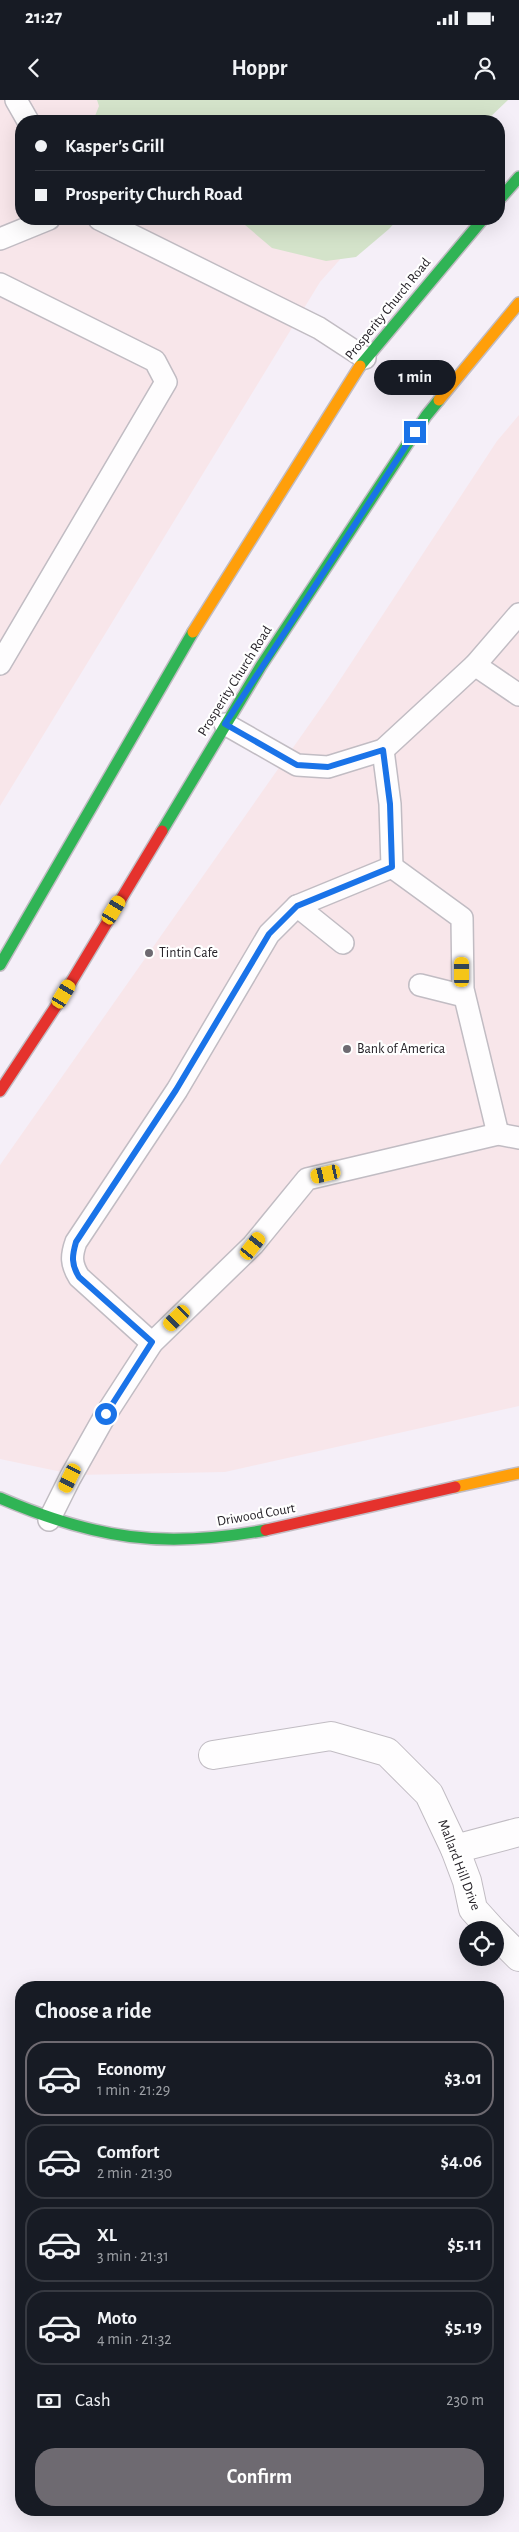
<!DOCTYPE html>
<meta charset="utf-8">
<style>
:root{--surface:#171b24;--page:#242831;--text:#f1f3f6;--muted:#9ea1a6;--line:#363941;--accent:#6e6a71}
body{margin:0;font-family:"Alegreya Sans",sans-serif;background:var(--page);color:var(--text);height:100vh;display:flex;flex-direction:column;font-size:19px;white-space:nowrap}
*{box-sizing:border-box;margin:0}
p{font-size:16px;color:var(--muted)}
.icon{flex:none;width:28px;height:28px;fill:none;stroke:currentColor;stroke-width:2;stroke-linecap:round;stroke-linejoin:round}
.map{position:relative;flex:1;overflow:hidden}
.sheet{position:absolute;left:15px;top:1881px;width:489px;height:535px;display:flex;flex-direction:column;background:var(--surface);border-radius:20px;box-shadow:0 5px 20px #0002}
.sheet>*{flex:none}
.guide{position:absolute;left:15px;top:15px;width:490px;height:110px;border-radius:20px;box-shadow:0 5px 20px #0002;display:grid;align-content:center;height:110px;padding:0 20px;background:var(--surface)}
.controls{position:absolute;left:459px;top:1821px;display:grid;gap:10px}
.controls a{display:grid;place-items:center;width:45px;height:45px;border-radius:50%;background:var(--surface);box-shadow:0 5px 20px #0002;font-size:25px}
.end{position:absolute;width:22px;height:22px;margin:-11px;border:6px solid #1a73e8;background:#fff;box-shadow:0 0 0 2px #fff}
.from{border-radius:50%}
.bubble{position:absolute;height:35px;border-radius:18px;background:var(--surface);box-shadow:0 5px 20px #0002;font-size:16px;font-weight:700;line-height:35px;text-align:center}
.car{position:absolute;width:15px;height:30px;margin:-15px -8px;border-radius:6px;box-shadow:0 0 4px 1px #0007;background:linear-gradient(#f5c518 24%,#345 0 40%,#f5c518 0 76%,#345 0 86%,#f5c518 0)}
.guide b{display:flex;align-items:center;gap:18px;height:48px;font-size:19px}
.guide b+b{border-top:1px solid var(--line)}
.guide i{width:12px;height:12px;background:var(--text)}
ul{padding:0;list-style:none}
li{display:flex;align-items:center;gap:15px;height:75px;margin:0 10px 8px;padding:0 10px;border:2px solid var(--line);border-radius:20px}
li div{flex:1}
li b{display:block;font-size:19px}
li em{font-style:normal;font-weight:700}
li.on{border-color:var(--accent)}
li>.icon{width:45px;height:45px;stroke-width:1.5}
h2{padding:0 20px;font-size:22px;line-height:60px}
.pay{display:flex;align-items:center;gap:12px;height:55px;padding:0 20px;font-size:19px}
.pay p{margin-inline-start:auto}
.action{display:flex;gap:10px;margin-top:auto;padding:10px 20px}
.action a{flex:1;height:58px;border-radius:20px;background:var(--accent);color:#fff;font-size:20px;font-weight:700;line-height:58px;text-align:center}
.status{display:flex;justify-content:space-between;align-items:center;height:35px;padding:0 25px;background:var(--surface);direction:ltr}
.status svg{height:14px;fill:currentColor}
header{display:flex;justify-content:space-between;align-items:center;height:65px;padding:0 20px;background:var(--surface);font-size:22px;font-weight:700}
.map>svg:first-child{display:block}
.commercial{fill:#f8e6ea}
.green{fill:#d4e3ca}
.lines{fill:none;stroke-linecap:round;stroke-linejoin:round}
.lane-casing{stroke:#c1bcc3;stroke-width:24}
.street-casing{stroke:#c1bcc3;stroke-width:30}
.fast-casing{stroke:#c1bcc3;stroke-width:14}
.slow-casing{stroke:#c1bcc3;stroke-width:14}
.jam-casing{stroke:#c1bcc3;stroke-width:14}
.lane{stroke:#fefdfe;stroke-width:21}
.street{stroke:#fefdfe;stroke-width:28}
.fast{stroke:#30b455;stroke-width:11}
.slow{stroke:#ff9f0a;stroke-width:11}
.jam{stroke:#e5322d;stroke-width:11}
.route{stroke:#1a73e8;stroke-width:6}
.poi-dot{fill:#6e6a71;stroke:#fff;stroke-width:2}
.labels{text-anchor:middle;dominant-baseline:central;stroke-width:4.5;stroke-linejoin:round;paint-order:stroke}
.street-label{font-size:14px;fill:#262228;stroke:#fff}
.poi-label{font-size:14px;fill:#262228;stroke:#fff;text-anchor:start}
</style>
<div class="status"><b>21:27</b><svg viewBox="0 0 49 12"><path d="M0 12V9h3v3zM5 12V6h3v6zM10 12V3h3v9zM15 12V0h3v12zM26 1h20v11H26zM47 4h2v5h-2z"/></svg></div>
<header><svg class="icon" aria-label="back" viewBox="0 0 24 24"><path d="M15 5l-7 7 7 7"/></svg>Hoppr<svg class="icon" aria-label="person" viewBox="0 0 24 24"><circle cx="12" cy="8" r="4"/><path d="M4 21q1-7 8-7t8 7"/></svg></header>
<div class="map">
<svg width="519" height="2432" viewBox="0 0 519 2432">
<rect width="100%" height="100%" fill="#f5eff8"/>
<g class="commercial">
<path d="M 0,0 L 499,0 L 476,21 L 21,21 L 21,119 L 376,119 L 320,182 L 0,706 Z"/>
<path d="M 519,315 L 519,1306 L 225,1372 L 76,1375 L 0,1359 L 0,1065 L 330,595 L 497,341 Z"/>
</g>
<g class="green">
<path d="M 97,0 L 508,0 L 486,21 L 93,21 L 99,6 Z"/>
<path d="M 238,119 L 398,119 L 389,129 L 356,157 L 326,161 L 272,148 Z"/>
</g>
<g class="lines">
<defs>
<g id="lane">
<path d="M 16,0 L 28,21"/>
<path d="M 99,119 L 319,228 L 365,258"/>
<path d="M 0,139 L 49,119"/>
<path d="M 0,184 L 155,261 L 166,282 L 0,564"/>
<path d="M 475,565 L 519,595"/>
<path d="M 225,624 L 297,665 L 328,667 L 383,650 L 475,565 L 519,514"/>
<path d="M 392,767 L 462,818 L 463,889 L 498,1034"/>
<path d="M 297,806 L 343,843"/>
<path d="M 420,885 L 464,896"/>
<path d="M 152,1243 L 79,1177 C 71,1164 71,1156 76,1142 L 177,990 L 269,834 L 297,806 L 392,767 L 390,704 L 383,650"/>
<path d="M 49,1420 L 70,1378 L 106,1314 L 152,1243 L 253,1145 L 307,1079 L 498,1034 L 519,1038"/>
</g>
<g id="street">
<path d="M 213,1655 L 331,1636 L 387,1652 L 429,1694 L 455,1749 L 467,1781 L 473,1809 L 492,1830"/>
<path d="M 455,1749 L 519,1732"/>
<path d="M 495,1833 L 519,1857"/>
</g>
<g id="fast">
<path d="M 499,100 L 519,77"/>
<path d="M 360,266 L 483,119"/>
<path d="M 162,731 L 261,566 L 426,316 L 439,300"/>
<path d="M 0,865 L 193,532"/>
<path d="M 0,1398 C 95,1439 163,1449 266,1430"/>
</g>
<g id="slow">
<path d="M 439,300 L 519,203"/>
<path d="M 193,532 L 360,266"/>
<path d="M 455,1387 L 519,1373"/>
</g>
<g id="jam">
<path d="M 0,991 L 64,894 L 162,731"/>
<path d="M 266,1430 L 455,1387"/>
</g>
</defs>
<use href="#lane" class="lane-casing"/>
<use href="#street" class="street-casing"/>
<use href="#fast" class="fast-casing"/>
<use href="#slow" class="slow-casing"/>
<use href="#jam" class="jam-casing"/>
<use href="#lane" class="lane"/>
<use href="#street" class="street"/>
<use href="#fast" class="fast"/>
<use href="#slow" class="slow"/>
<use href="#jam" class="jam"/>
</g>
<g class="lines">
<path class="route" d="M 106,1314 L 152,1242 L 79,1177 C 71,1164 72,1156 76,1142 L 176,990 L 269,834 L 297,806 L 392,767 L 390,704 L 383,650 L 328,667 L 297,665 L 225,624 L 415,332"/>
</g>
<g class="poi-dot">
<circle cx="149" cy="853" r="5"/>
<circle cx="347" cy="949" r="5"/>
</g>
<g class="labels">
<g class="street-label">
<text transform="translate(388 209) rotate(-51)">Prosperity Church Road</text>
<text transform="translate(235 581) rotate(-58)">Prosperity Church Road</text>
<text transform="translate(256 1415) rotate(-10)">Driwood Court</text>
<text transform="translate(459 1765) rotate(69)">Mallard Hill Drive</text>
</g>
<g class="poi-label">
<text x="159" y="853">Tintin Cafe</text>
<text x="357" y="949">Bank of America</text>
</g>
</g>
</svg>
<div class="controls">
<a><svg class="icon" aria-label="locate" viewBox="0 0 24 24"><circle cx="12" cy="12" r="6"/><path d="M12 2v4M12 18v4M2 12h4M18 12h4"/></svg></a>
</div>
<i class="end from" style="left:106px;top:1314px"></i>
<i class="end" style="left:415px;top:332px"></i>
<div class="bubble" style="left:374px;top:260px;width:82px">1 min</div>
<i class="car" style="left:114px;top:810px;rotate:31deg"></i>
<i class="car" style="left:462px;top:872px;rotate:0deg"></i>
<i class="car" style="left:64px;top:894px;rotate:31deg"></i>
<i class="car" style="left:326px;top:1074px;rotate:257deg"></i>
<i class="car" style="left:253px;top:1146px;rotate:38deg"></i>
<i class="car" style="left:177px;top:1218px;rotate:226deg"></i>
<i class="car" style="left:70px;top:1378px;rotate:206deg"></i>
<div class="guide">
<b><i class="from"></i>Kasper's Grill</b>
<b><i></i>Prosperity Church Road</b>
</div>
<section class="sheet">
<h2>Choose a ride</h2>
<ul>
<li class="on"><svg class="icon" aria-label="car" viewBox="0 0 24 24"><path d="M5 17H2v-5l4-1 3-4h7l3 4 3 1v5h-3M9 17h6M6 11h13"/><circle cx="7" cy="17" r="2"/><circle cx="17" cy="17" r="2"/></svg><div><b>Economy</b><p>1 min · 21:29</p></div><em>$3.01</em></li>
<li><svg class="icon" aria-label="car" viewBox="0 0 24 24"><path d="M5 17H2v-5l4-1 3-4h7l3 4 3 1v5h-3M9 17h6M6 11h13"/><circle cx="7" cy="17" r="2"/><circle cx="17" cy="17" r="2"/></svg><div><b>Comfort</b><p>2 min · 21:30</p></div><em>$4.06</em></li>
<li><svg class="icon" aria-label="car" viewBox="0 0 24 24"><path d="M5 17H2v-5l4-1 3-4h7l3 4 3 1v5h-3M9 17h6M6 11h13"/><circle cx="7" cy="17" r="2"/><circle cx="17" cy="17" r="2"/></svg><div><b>XL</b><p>3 min · 21:31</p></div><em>$5.11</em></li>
<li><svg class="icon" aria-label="car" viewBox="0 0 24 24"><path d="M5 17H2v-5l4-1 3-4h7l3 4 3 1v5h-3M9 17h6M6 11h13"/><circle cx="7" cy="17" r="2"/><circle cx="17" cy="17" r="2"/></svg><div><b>Moto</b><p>4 min · 21:32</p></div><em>$5.19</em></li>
</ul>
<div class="pay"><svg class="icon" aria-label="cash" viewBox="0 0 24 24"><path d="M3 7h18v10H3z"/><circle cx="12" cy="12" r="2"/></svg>Cash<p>230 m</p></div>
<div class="action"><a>Confirm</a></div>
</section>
</div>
